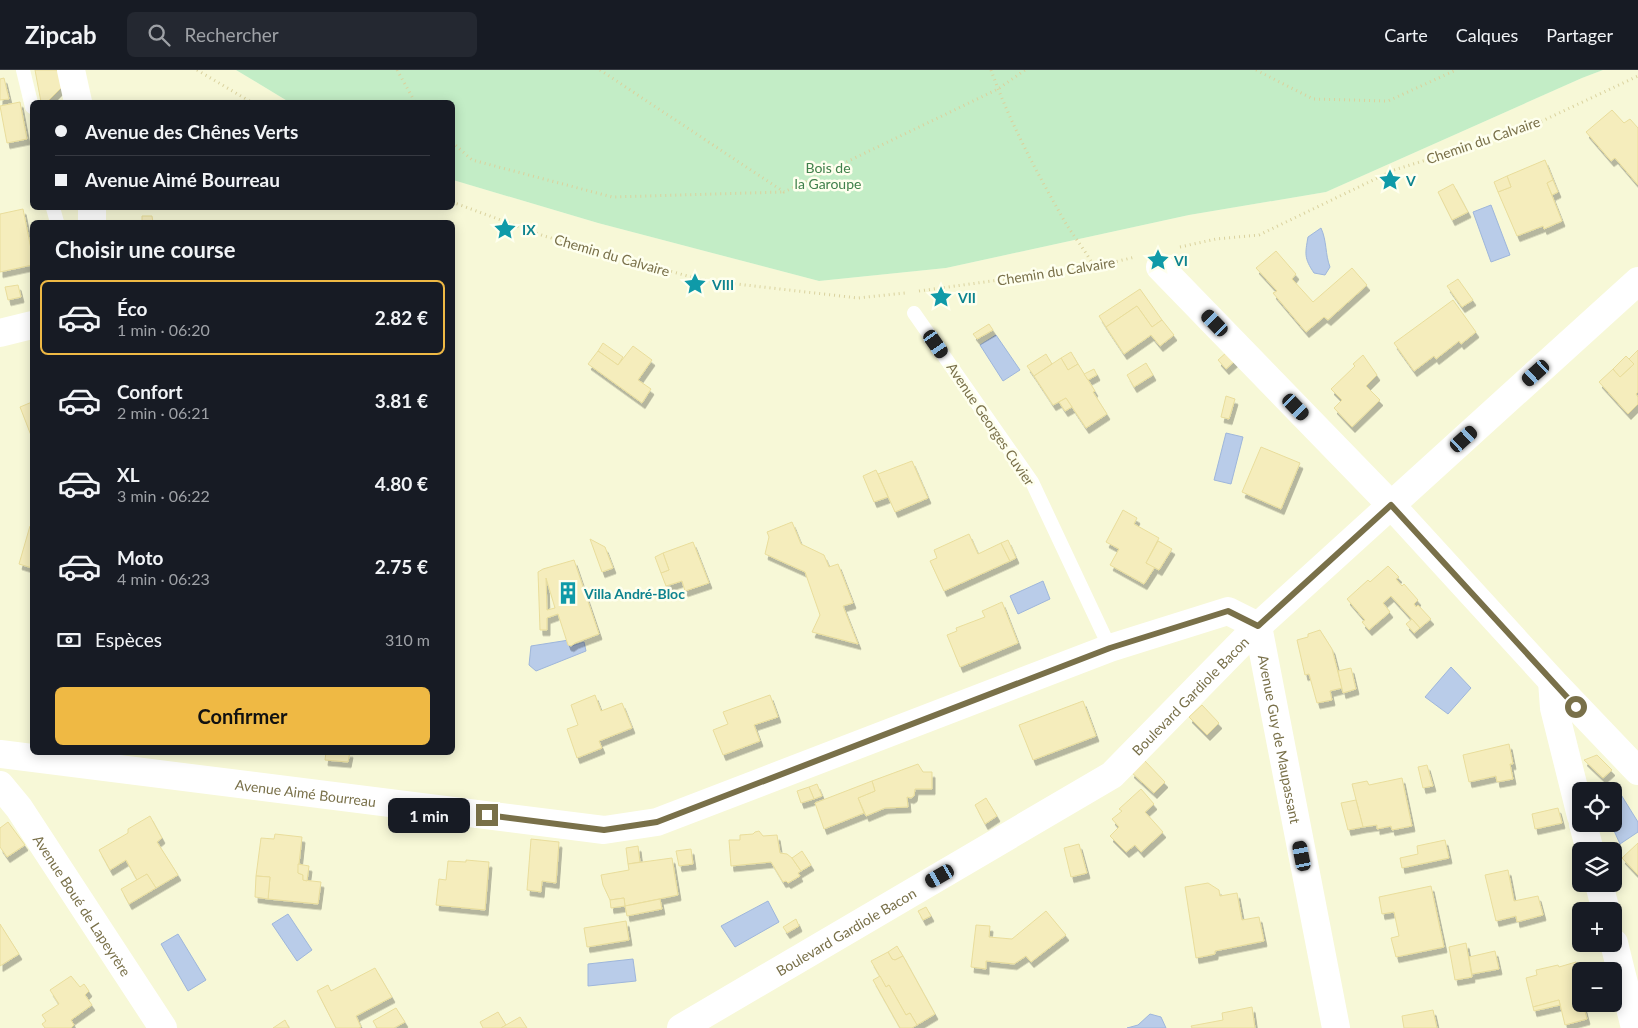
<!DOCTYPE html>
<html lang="fr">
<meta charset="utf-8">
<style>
:root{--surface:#171b24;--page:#242831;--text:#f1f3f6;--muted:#9ea1a6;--line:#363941;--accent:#efb944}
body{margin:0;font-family:Lato,sans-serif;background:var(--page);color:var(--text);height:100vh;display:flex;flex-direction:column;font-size:19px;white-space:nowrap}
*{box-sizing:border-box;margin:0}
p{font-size:16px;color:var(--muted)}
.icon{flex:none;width:28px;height:28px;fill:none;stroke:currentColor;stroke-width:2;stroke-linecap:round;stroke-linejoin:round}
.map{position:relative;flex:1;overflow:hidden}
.panel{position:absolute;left:30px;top:150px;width:425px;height:535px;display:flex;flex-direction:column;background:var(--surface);border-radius:8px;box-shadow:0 2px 12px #0003}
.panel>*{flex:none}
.top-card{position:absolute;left:30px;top:30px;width:425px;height:110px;border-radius:8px;box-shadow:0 2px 12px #0003;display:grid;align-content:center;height:110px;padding:0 25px;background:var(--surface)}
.buttons{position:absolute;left:1572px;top:712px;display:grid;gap:10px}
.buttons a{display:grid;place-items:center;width:50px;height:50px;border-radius:8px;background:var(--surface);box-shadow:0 2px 12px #0003;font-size:25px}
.end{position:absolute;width:22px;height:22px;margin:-11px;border:6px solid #797049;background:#fff;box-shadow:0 0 0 2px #fff}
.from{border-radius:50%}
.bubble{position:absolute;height:35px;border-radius:8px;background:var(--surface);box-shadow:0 2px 12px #0003;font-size:16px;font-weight:700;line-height:35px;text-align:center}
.car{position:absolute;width:15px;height:30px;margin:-15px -8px;border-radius:6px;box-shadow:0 0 4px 1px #0007;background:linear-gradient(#222 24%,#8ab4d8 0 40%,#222 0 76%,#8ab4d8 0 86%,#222 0)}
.top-card b{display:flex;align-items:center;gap:18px;height:48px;font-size:19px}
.top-card b+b{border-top:1px solid var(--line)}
.top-card i{width:12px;height:12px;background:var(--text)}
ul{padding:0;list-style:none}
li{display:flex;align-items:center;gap:15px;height:75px;margin:0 10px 8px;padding:0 15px;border:2px solid transparent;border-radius:8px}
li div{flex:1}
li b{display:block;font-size:19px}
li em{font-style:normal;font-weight:700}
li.on{border-color:var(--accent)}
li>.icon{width:45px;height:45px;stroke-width:1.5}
h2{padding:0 25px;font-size:22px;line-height:60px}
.pay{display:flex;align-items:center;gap:12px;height:55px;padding:0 25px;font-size:19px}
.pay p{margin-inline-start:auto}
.primary-button{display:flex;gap:10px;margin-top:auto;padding:10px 25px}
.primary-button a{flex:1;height:58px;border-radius:8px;background:var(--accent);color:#111;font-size:20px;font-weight:700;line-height:58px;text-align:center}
header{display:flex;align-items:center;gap:30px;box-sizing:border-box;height:70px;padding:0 25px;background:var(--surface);border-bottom:1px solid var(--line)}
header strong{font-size:24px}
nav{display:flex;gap:28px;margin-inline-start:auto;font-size:18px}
.search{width:350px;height:45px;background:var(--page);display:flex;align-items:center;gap:12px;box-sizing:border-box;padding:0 18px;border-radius:8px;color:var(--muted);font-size:19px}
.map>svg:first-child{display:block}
.residential{fill:#f7f8d7;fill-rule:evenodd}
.green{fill:#c3edc6}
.water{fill:#b9cce9;stroke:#9eb6db}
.building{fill:#f5edbc;stroke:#e9dd9b;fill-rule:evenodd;filter:url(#shadow)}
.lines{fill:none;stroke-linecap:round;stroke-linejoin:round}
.path{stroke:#dad29e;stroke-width:3;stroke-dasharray:1 4;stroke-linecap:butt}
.service{stroke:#fff;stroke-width:14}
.minor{stroke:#fff;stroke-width:28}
.route{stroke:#797049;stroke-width:6}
.labels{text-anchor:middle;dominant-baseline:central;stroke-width:5;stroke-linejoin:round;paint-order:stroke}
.street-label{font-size:14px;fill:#797049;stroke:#feffee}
.park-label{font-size:14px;fill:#40804b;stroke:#feffee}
.culture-label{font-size:14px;font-weight:bold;fill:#0d838f;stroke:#feffee;text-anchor:start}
</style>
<header>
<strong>Zipcab</strong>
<div class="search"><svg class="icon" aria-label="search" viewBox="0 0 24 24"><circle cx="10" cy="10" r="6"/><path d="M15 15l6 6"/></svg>Rechercher</div>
<nav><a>Carte</a><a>Calques</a><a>Partager</a></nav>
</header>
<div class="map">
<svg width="1638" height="958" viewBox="0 0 1638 958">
<defs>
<filter id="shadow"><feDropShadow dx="3" dy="5.5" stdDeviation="0" flood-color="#0004"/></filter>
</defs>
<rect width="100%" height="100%" fill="#fcfee6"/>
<path class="residential" d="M 0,0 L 236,0 L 289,32 L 32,32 L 32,138 L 452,138 L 453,110 L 598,153 L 819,211 L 946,198 L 1189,145 L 1326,122 L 1582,8 L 1603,0 L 1638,0 L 1638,958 L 0,958 ZM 32,152 L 452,152 L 452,682 L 32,682 ZM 1581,721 L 1614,721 L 1614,754 L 1581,754 ZM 1581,781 L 1614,781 L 1614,814 L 1581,814 ZM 1581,841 L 1614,841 L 1614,874 L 1581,874 ZM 1581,901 L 1614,901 L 1614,934 L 1581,934 Z"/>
<path class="green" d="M 236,0 L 1603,0 L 1582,8 L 1326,122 L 1189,145 L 946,198 L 819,211 L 598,153 L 453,110 L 452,32 L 289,32 Z"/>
<g class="water">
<path d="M 1491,135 L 1510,185 L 1491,192 L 1473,142 Z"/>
<path d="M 1321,158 C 1327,171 1325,184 1330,197 L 1325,205 L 1314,203 C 1304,188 1305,184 1308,167 Z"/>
<path d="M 996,265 L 1020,300 L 1003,311 L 980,275 Z"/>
<path d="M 1226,363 L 1243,367 L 1231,414 L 1214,410 Z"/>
<path d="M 1043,511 L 1050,529 L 1018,544 L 1010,526 Z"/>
<path d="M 569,570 L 572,576 L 584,572 L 586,581 L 536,601 L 529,595 L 531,576 Z"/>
<path d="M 1451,597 L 1471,618 L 1448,644 L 1425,627 Z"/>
<path d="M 1615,715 L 1638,752 L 1638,762 L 1620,774 L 1611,754 L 1614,754 L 1614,721 L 1603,721 Z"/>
<path d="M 768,831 L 779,852 L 735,877 L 721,856 Z"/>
<path d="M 288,844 L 312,880 L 297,891 L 272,854 Z"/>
<path d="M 178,864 L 206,910 L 188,921 L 161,874 Z"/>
<path d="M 633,889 L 636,911 L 588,916 L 588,894 Z"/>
<path d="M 1150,944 L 1161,947 L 1166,958 L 1127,958 L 1138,955 Z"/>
</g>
<g class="building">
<path d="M 35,0 L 59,0 L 63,16 L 48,31 L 41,32 Z"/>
<path d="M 4,8 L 9,29 L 0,30 L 0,9 Z"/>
<path d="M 20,32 L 27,69 L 7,73 L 0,36 Z"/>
<path d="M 1612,40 L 1624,53 L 1630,49 L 1638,58 L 1638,115 L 1615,88 L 1611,91 L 1586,62 Z"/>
<path d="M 1545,90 L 1553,110 L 1547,113 L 1562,151 L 1544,159 L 1543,156 L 1517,166 L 1498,122 L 1511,117 L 1507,106 Z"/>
<path d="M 1507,106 L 1511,117 L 1498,122 L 1494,112 Z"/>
<path d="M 1553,110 L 1558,122 L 1552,125 L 1547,113 Z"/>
<path d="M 1453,114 L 1468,142 L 1452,150 L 1438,122 Z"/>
<path d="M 23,139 L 32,184 L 32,195 L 0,202 L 0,144 Z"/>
<path d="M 142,146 L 152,146 L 153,152 L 142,152 Z"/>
<path d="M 1276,181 L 1296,204 L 1292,209 L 1313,232 L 1352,198 L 1367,215 L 1328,250 L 1324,247 L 1306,262 L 1273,223 L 1277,221 L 1256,198 Z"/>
<path d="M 1458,209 L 1473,230 L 1462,237 L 1447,216 Z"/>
<path d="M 18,215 L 21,227 L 8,230 L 5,217 Z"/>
<path d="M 1140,219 L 1162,250 L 1152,257 L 1137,236 L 1106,257 L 1099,246 Z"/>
<path d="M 1453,230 L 1476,262 L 1461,274 L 1459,271 L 1436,289 L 1434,286 L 1414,301 L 1394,273 Z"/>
<path d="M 1137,236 L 1152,257 L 1162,250 L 1174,265 L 1160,276 L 1151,265 L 1124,284 L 1106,257 Z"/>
<path d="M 989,254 L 993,260 L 977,269 L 973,264 Z"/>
<path d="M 603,273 L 623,287 L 618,295 L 598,281 Z"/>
<path d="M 633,276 L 652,290 L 638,310 L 651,319 L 642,333 L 588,294 L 598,281 L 618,295 Z"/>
<path d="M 1638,280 L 1638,322 L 1636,324 L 1638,327 L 1638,334 L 1628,344 L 1599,312 L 1613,299 L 1620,307 L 1634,294 L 1629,289 Z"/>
<path d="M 1228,281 L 1236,290 L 1226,299 L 1218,290 Z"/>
<path d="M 1071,282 L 1078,294 L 1068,300 L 1061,288 Z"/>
<path d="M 1046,284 L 1052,294 L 1034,306 L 1027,296 Z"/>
<path d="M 1363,285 L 1377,305 L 1366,316 L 1380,330 L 1352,357 L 1334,338 L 1342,330 L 1331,319 L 1355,296 L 1353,294 Z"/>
<path d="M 1626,286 L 1634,294 L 1620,307 L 1613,299 Z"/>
<path d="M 1061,288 L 1068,300 L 1078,294 L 1095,321 L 1093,322 L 1107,344 L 1086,358 L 1066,328 L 1053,335 L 1034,306 Z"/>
<path d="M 1146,293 L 1153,305 L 1134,317 L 1127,305 Z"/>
<path d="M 1094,299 L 1097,305 L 1088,310 L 1084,304 Z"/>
<path d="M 1226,326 L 1235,329 L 1229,349 L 1221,347 Z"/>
<path d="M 1066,328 L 1072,337 L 1065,341 L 1059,332 Z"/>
<path d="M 32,332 L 32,368 L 20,337 Z"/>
<path d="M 1261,377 L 1300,393 L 1281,439 L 1242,422 Z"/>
<path d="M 912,391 L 928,428 L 895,442 L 878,404 Z"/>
<path d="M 876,400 L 888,427 L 874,432 L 863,406 Z"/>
<path d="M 1123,440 L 1137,448 L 1134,454 L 1159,468 L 1146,493 L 1155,497 L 1144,514 L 1110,495 L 1119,479 L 1106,472 Z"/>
<path d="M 792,452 L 801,474 L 824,485 L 829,497 L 838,494 L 853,533 L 843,536 L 858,574 L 812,562 L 820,545 L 805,502 L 765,484 L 769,467 L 767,462 Z"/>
<path d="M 30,456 L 32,456 L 32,498 L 19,494 Z"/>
<path d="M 969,464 L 978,484 L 1001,473 L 1010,491 L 944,521 L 930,491 L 937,488 L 934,480 Z"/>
<path d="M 590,469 L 605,477 L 613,498 L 602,502 Z"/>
<path d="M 1008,470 L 1016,488 L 1010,491 L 1001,473 Z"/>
<path d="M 1158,471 L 1172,479 L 1159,500 L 1146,493 Z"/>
<path d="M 693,472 L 709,513 L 685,521 L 682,511 L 666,516 L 661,503 L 669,500 L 663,483 Z"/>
<path d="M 663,483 L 669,500 L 661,503 L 655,487 Z"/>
<path d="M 574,490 L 599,564 L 575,573 L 571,576 L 568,575 L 558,544 L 547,548 L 547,560 L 540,560 L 538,502 L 543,499 ZM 546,508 L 555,538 L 547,540 Z"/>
<path d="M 1388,496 L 1399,507 L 1396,509 L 1402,516 L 1404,514 L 1418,530 L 1414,534 L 1416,537 L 1418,535 L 1431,549 L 1420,558 L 1391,526 L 1383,533 L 1390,542 L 1369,560 L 1362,552 L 1365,550 L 1347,529 L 1368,510 L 1370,512 Z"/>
<path d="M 1002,532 L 1018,573 L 960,597 L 947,565 L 957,561 L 956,558 L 985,547 L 982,541 Z"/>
<path d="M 1412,549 L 1420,558 L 1414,563 L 1406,554 Z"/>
<path d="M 1320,560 L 1332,579 L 1342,618 L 1330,621 L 1332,630 L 1317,633 L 1309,604 L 1305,605 L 1297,570 L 1308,567 L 1308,564 Z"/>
<path d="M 1351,598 L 1356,619 L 1343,623 L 1338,601 Z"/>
<path d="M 595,625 L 601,641 L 622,633 L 632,658 L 599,671 L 602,678 L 577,688 L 567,659 L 578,655 L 571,635 Z"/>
<path d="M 770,625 L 778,647 L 754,655 L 760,671 L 723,685 L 713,660 L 728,654 L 723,642 Z"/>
<path d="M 1083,631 L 1096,666 L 1033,690 L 1019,655 Z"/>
<path d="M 1202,635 L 1219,653 L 1207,665 L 1189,647 Z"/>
<path d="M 1509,674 L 1513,694 L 1510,694 L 1513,709 L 1497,712 L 1496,706 L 1469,712 L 1463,685 Z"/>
<path d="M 326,682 L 350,682 L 348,692 L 325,690 Z"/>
<path d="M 1597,685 L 1612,700 L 1603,708 L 1584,690 Z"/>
<path d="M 1144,690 L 1165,712 L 1154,723 L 1131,702 Z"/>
<path d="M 918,694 L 923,702 L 932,702 L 932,719 L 915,719 L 914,726 L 911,728 L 907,727 L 908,737 L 885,738 L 866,746 L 858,728 L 875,721 L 872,711 Z"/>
<path d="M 1427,695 L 1433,716 L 1423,718 L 1418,697 Z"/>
<path d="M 1402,708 L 1412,756 L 1392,760 L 1391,756 L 1377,759 L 1377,755 L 1363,757 L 1352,714 L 1367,711 L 1369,715 Z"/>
<path d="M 872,711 L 875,721 L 858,728 L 864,743 L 824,759 L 815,733 Z"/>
<path d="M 817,714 L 822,726 L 814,729 L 809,717 Z"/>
<path d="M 809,717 L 814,729 L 801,733 L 797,721 Z"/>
<path d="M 1141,719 L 1154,734 L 1145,742 L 1163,762 L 1141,782 L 1135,775 L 1126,782 L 1110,766 L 1119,757 L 1112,749 L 1122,741 L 1119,739 Z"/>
<path d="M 986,728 L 997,746 L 985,754 L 975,735 Z"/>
<path d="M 1356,730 L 1363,757 L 1348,760 L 1341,733 Z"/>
<path d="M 1558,738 L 1562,753 L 1535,759 L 1532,744 Z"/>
<path d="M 150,746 L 162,768 L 157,772 L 178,805 L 156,818 L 147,804 L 137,810 L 126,790 L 110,800 L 99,780 L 128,763 L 128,759 Z"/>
<path d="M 8,752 L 25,775 L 7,787 L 0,777 L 0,758 Z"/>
<path d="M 759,761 L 763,766 L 777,765 L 780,783 L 787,784 L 792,788 L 801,801 L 798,803 L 800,806 L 788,813 L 786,811 L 783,812 L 771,792 L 731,796 L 729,770 L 740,770 L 740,765 L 753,764 L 755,762 Z"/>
<path d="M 275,764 L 302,767 L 298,803 L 303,805 L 303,810 L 321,812 L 318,834 L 268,829 L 270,807 L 256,806 L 261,768 L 274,769 Z"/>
<path d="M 531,769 L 559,772 L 556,813 L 542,811 L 541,822 L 527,820 Z"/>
<path d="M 1445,770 L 1449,788 L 1402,798 L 1400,788 L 1418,784 L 1417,776 Z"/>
<path d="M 1638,773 L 1638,805 L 1622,788 Z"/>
<path d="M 1079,774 L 1087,803 L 1071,807 L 1064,778 Z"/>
<path d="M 638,776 L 640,792 L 628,794 L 626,778 Z"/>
<path d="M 691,779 L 693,794 L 679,796 L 676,781 Z"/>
<path d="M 802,781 L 811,795 L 801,801 L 792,788 Z"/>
<path d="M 672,788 L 678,825 L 625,836 L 624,828 L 610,830 L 603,815 L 601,805 L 629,800 L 628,794 Z"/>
<path d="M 466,790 L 489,792 L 485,840 L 436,835 L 439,809 L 446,810 L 448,791 L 466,792 Z"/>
<path d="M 298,794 L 309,796 L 307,811 L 303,810 L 303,805 L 298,803 Z"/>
<path d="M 1508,800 L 1514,831 L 1538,826 L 1543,845 L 1517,852 L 1516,846 L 1496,851 L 1485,805 Z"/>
<path d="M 147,804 L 156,818 L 129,834 L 121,819 Z"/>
<path d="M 256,806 L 270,807 L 268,829 L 255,827 Z"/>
<path d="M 1208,813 L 1219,820 L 1220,826 L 1237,823 L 1242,850 L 1259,847 L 1264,871 L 1215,881 L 1215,884 L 1196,888 L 1185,817 Z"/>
<path d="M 1431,816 L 1444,877 L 1396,887 L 1391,868 L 1399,866 L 1394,842 L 1382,844 L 1379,827 Z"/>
<path d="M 624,828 L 625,836 L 611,838 L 610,830 Z"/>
<path d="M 660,829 L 662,839 L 627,846 L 625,836 Z"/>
<path d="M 926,837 L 931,846 L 923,850 L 918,841 Z"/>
<path d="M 1046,841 L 1066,865 L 1031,892 L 1026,886 L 1014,894 L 986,891 L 986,899 L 971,897 L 976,855 L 990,856 L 989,867 L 1012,869 Z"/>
<path d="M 796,849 L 799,856 L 787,863 L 783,857 Z"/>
<path d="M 626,851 L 629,870 L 587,877 L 584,858 Z"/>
<path d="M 0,854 L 19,884 L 0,896 Z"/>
<path d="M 1466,873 L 1472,907 L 1455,910 L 1449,877 Z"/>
<path d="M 897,876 L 903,886 L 895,890 L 892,889 L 888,882 Z"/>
<path d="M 1495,881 L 1499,899 L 1472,904 L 1469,887 Z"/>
<path d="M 888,882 L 892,889 L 895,890 L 903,886 L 935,944 L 917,955 L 910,943 L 906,945 L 889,915 L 886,917 L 871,891 Z"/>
<path d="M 1576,892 L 1580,907 L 1577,908 L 1581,926 L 1581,934 L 1583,934 L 1587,949 L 1565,955 L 1559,930 L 1533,937 L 1526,908 L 1537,905 L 1536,900 L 1558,895 L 1559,897 Z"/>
<path d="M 375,898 L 392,927 L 356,946 L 361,957 L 359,958 L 336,958 L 317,921 L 328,915 L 331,921 Z"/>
<path d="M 71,906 L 80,917 L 84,914 L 89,921 L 85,925 L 92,935 L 71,950 L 74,955 L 71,958 L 45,958 L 42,954 L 46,951 L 42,945 L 59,934 L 50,920 Z"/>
<path d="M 880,906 L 886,917 L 889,915 L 906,945 L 910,943 L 917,955 L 912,958 L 900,958 L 873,910 Z"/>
<path d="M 1559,930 L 1560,935 L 1534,941 L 1533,937 Z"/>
<path d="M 1252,937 L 1255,958 L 1192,958 L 1191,956 L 1223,950 L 1222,943 Z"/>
<path d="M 396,938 L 405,952 L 394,958 L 377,958 L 373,951 Z"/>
<path d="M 1433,940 L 1437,958 L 1404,958 L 1402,946 Z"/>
<path d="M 498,942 L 506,955 L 501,958 L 483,958 L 480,952 Z"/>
<path d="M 520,947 L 527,958 L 501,958 L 506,955 Z"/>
<path d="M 285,950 L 289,958 L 273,958 Z"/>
</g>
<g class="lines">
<g class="path">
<path d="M 197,0 L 251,32"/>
<path d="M 397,0 L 415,32"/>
<path d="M 600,0 L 784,122 L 998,19 L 1025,0"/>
<path d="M 991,0 C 1010,53 1037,103 1065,152 C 1074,167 1086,181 1094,197"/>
<path d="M 1256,0 L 1313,29 L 1388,31 L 1456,0"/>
<path d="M 452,72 L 472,90 L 612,127 L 783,122"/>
<path d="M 452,132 L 544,166 L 702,210 L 858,228 L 905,223"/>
<path d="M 1180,177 L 1216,169 L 1259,165 L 1394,100 L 1523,60 L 1638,6"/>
<path d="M 919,221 L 1094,197 L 1135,187"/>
</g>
<g class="service">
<path d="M 23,0 L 32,37"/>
<path d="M 53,138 L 57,152"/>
<path d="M 914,243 L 1032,412 L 1110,578"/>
</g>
<g class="minor">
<path d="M 71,0 L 78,32"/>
<path d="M 92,138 L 92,152"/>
<path d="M 1160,197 L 1391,435 L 1552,611 L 1638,701"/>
<path d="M 0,263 L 32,255"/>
<path d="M 1552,611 L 1554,638 L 1581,746"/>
<path id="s1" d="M 0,684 L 604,760 L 657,752 L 1110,578 L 1228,541 L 1258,556 L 1336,958"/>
<path id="s2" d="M 0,715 L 19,738 L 163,958"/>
<path d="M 1583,754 L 1590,781"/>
<path d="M 1599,814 L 1606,841"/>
<path d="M 1614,873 L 1635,958"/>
<path id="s3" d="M 681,958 L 1112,705 L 1258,556 L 1638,211"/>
</g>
</g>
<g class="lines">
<path class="route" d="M 487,745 L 604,760 L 657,752 L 1110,578 L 1228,541 L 1258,556 L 1391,435 L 1576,637"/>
</g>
<defs>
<symbol id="sight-bare" viewBox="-9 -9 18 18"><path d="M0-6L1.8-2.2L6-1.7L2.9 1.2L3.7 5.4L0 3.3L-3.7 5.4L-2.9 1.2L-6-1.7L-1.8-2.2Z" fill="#0f9aa8" stroke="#feffee" stroke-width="2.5" paint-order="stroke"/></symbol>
<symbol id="building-bare" viewBox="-9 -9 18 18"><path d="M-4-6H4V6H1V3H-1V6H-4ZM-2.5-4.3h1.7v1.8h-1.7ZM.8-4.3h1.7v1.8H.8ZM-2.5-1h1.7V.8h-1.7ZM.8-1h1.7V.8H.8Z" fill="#0f9aa8" stroke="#feffee" stroke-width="2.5" paint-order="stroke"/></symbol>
</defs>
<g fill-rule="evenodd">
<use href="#sight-bare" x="1374" y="94" width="32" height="32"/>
<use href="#sight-bare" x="489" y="143" width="32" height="32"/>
<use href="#sight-bare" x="1142" y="174" width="32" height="32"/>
<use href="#sight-bare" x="679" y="198" width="32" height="32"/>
<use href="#sight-bare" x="925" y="211" width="32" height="32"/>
<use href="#building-bare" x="552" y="507" width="32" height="32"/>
</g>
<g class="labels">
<g class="street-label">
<text transform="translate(1483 70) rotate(-19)">Chemin du Calvaire</text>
<text transform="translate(612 185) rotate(16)">Chemin du Calvaire</text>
<text transform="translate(1056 201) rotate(-9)">Chemin du Calvaire</text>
<text transform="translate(991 354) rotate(56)">Avenue Georges Cuvier</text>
<text stroke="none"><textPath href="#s3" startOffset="611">Boulevard Gardiole Bacon</textPath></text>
<text stroke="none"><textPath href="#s1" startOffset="1420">Avenue Guy de Maupassant</textPath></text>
<text stroke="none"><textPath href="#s1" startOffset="308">Avenue Aimé Bourreau</textPath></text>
<text stroke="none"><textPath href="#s2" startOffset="146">Avenue Boué de Lapeyrère</textPath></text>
<text stroke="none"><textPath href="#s3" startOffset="191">Boulevard Gardiole Bacon</textPath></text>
</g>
<g class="park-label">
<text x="828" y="97">Bois de<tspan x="828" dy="16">la Garoupe</tspan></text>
</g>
<g class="culture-label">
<text x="1406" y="110">V</text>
<text x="522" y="159">IX</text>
<text x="1174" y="190">VI</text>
<text x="712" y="214">VIII</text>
<text x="958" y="227">VII</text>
<text x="584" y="523">Villa André-Bloc</text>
</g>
</g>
</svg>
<div class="buttons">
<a><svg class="icon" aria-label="locate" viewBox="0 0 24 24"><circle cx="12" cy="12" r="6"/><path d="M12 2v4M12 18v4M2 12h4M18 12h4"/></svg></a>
<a><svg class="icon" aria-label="layers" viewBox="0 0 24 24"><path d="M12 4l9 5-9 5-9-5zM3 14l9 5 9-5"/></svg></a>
<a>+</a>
<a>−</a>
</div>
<i class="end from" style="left:1576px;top:637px"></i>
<i class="end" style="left:487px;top:745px"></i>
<div class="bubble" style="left:388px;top:728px;width:82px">1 min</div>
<i class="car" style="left:1215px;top:253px;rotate:316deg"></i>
<i class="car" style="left:936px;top:274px;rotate:145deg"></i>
<i class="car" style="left:1536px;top:303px;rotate:228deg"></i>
<i class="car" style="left:1296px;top:337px;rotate:136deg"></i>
<i class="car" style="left:1464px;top:369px;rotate:48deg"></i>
<i class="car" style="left:1302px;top:786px;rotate:349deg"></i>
<i class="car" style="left:940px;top:806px;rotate:240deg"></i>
<div class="top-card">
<b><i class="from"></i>Avenue des Chênes Verts</b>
<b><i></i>Avenue Aimé Bourreau</b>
</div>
<section class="panel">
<h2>Choisir une course</h2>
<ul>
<li class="on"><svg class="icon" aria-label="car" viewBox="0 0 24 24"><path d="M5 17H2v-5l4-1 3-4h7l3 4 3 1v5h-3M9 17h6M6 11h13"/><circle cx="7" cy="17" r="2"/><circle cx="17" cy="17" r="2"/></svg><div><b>Éco</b><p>1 min · 06:20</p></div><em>2.82 €</em></li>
<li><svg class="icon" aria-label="car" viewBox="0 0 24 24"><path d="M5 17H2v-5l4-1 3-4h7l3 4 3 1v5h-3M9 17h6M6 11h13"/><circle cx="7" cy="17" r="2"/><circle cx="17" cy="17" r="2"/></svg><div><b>Confort</b><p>2 min · 06:21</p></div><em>3.81 €</em></li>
<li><svg class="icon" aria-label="car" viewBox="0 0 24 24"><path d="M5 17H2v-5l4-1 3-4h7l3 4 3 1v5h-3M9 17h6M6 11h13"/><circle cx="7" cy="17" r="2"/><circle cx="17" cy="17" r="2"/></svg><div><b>XL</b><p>3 min · 06:22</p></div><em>4.80 €</em></li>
<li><svg class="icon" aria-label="car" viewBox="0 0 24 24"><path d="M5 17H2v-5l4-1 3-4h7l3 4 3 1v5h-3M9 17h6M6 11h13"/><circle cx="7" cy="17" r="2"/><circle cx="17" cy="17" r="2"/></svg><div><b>Moto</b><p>4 min · 06:23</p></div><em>2.75 €</em></li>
</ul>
<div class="pay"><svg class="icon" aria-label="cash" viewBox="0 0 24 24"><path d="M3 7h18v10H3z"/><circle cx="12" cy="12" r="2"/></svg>Espèces<p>310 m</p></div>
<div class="primary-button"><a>Confirmer</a></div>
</section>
</div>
